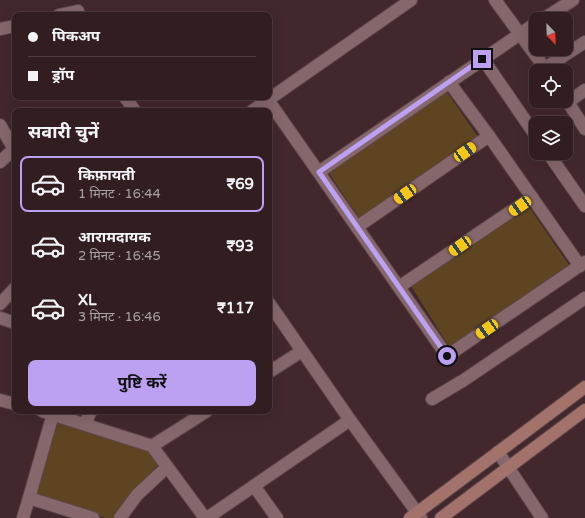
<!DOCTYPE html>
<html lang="hi">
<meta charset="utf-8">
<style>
:root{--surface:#321e21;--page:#3d2b2e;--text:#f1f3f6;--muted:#a8a2a5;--line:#4d3c3f;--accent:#bca0f2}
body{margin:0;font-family:"Varela Round","Noto Sans Devanagari",sans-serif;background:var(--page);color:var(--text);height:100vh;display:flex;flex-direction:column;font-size:15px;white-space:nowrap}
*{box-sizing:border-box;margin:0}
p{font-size:13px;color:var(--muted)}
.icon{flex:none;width:22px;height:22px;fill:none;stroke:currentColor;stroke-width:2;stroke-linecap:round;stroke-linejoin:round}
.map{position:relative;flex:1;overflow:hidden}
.panel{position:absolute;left:12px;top:108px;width:260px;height:306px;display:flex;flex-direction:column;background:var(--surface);border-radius:8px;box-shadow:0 4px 16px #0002,0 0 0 1px var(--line)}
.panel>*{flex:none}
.banner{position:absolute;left:12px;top:12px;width:260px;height:88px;border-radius:8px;box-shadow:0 4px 16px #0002,0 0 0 1px var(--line);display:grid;align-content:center;height:88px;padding:0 16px;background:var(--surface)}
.needle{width:26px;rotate:157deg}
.tools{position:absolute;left:529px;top:12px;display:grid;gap:8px}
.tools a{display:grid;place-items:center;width:44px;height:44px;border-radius:8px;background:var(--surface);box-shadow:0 4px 16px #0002,0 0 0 1px var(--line);font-size:20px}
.end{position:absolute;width:18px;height:18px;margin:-9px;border:5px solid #bca0f2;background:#111;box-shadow:0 0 0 2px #111}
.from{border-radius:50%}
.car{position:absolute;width:12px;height:24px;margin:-12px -6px;border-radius:5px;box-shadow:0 0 3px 1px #0007;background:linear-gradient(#f5c518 24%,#345 0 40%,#f5c518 0 76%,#345 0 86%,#f5c518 0)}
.banner b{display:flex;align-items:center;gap:14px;height:38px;font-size:15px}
.banner b+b{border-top:1px solid var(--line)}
.banner i{width:10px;height:10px;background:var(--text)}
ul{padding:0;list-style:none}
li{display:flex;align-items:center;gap:12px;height:56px;margin:0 8px 6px;padding:0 8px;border:2px solid transparent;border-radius:8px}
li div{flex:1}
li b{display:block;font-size:15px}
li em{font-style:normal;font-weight:700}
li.on{border-color:var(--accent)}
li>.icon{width:36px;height:36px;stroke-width:1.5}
h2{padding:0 16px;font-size:18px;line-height:48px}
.primary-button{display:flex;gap:8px;margin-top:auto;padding:8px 16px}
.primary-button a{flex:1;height:46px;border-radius:8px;background:var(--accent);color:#111;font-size:16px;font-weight:700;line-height:46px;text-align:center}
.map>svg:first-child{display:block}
.green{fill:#5f4422}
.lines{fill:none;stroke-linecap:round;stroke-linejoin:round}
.street-casing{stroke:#5e474c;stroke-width:14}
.secondary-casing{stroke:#5e474c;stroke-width:14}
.street{stroke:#86686c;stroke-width:12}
.secondary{stroke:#a3726a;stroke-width:12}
.route{stroke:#bca0f2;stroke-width:5}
</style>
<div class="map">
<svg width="585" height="518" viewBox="0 0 585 518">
<rect width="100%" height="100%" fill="#42282c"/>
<g class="green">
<path d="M 447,92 L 478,137 L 359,218 L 329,173 Z"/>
<path d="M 529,207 L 569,265 L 450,348 L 411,286 Z"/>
<path d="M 55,419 L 151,449 L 160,463 L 135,490 L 115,518 L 105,518 L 32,495 Z"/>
</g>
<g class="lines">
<defs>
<g id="street">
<path d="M 495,0 L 547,71"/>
<path d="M 59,15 L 78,11"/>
<path d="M 543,19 L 573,0"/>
<path d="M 0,29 L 15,26"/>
<path d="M 483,59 L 536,136"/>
<path d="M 545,68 L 585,42"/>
<path d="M 449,82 L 489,136 L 580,266"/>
<path d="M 125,97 L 135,111"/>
<path d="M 566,99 L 585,129"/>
<path d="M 268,100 L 447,356 L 585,262"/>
<path d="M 568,102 L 585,90"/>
<path d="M 252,111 L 411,0"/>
<path d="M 0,125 L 14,149 L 0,162"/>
<path d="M 548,153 L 585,206"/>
<path d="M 319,172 L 536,23"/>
<path d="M 357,227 L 489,136"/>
<path d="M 399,287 L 532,197"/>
<path d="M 269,303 L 350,420 L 421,518"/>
<path d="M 0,304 L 15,288"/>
<path d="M 0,318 L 15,323"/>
<path d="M 269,372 L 302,351"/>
<path d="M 432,399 L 464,380 L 585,298"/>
<path d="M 0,400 L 15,404"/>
<path d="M 42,411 L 152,446 L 207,411"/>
<path d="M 53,414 L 29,498 L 93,518"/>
<path d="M 85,424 L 91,411"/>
<path d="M 152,446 L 205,518"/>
<path d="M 498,452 L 542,518"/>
<path d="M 254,486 L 277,518"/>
<path d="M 23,518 L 29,498"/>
<path d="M 120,518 L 137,495 L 167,467"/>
<path d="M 207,518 L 350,420"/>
</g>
<g id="secondary">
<path d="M 410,518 L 585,387"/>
<path d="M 441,518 L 585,410"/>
</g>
</defs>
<use href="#street" class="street-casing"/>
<use href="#secondary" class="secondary-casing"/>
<use href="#street" class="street"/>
<use href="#secondary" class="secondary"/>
</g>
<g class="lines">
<path class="route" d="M 447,356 L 319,172 L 482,59"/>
</g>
</svg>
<div class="tools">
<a><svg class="needle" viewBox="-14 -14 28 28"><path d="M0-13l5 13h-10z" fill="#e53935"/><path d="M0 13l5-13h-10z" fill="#a8a2a5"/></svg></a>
<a><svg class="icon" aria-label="locate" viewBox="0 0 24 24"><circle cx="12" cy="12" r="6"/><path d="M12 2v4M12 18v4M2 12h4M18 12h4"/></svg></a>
<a><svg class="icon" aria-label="layers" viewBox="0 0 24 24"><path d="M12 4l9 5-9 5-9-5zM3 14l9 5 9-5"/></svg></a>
</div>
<i class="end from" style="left:447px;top:356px"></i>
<i class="end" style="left:482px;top:59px"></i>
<i class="car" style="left:465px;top:152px;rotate:55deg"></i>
<i class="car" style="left:405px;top:194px;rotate:236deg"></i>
<i class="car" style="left:520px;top:206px;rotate:236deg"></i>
<i class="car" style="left:460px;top:246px;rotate:236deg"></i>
<i class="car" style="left:487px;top:329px;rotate:236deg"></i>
<div class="banner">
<b><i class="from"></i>पिकअप</b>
<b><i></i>ड्रॉप</b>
</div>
<section class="panel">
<h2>सवारी चुनें</h2>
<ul>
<li class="on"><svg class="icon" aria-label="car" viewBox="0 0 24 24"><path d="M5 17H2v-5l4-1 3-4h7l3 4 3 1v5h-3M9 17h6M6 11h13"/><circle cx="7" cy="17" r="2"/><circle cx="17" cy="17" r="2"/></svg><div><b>किफ़ायती</b><p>1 मिनट · 16:44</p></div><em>₹69</em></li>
<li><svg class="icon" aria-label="car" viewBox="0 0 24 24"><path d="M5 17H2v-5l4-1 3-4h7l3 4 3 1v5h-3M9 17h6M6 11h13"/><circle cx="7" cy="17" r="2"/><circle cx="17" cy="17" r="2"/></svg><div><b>आरामदायक</b><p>2 मिनट · 16:45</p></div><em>₹93</em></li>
<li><svg class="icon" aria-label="car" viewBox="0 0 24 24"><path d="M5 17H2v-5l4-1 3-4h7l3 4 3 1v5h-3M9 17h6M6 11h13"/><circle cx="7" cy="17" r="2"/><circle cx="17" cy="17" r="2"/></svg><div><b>XL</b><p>3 मिनट · 16:46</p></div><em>₹117</em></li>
</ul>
<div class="primary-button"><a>पुष्टि करें</a></div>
</section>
</div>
